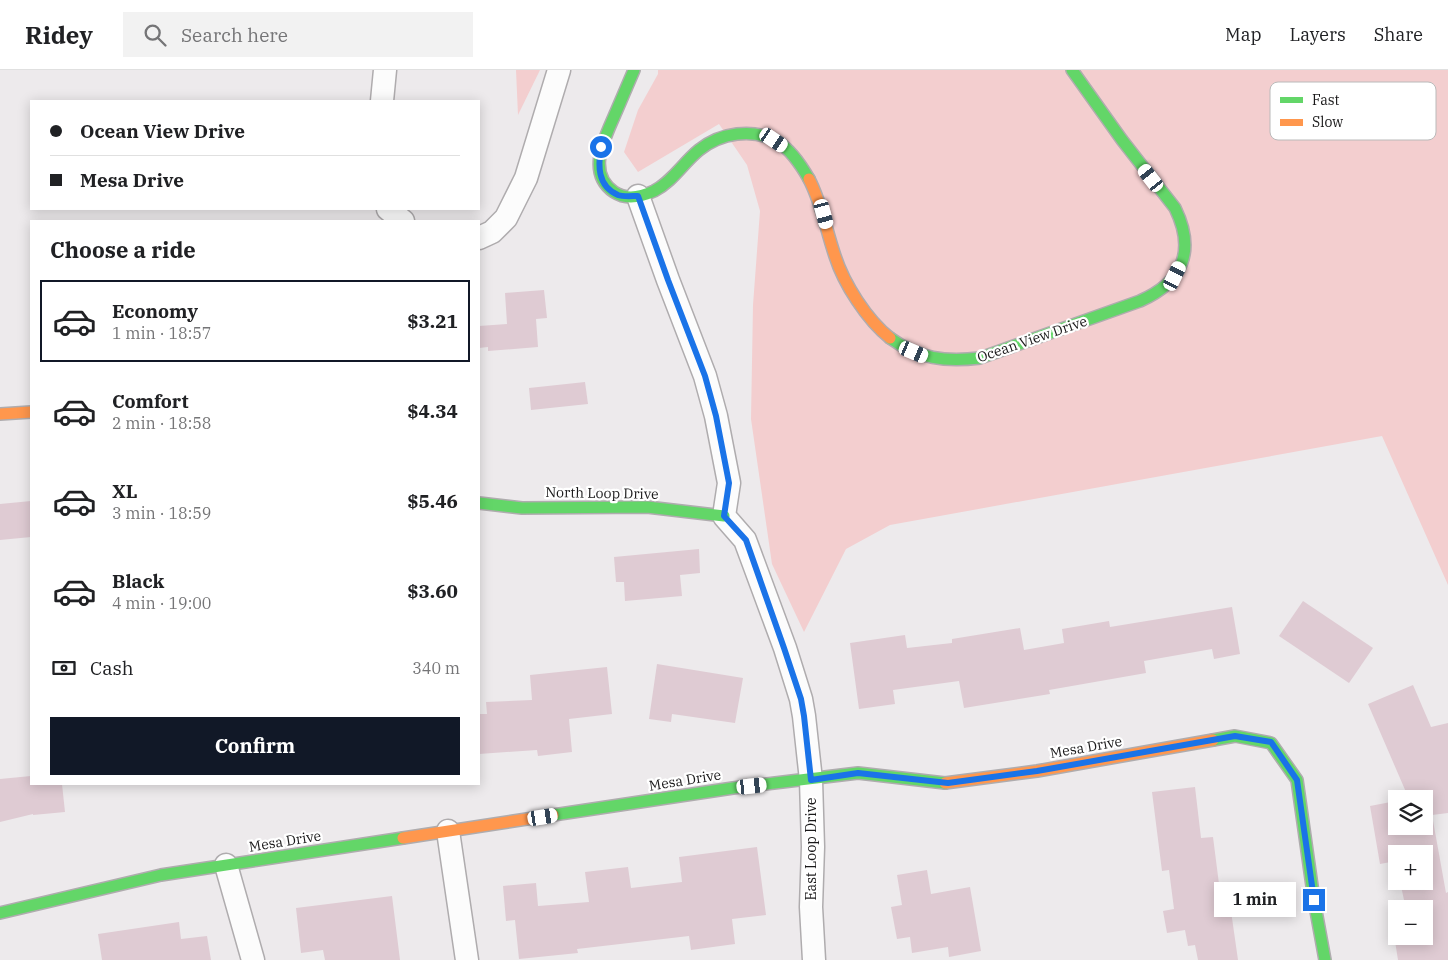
<!DOCTYPE html>
<meta charset="utf-8">
<style>
:root{--surface:#fff;--page:#f2f2f2;--text:#202124;--muted:#757577;--line:#e0e0e0;--accent:#111827}
body{margin:0;font-family:"IBM Plex Serif",serif;background:var(--page);color:var(--text);height:100vh;display:flex;flex-direction:column;font-size:19px;white-space:nowrap}
*{box-sizing:border-box;margin:0}
p{font-size:16px;color:var(--muted)}
.icon{flex:none;width:28px;height:28px;fill:none;stroke:currentColor;stroke-width:2;stroke-linecap:round;stroke-linejoin:round}
.map{position:relative;flex:1;overflow:hidden}
.side{position:absolute;left:30px;top:150px;width:450px;height:565px;display:flex;flex-direction:column;background:var(--surface);border-radius:0px;box-shadow:0 2px 12px #0003}
.side>*{flex:none}
.top-card{position:absolute;left:30px;top:30px;width:450px;height:110px;border-radius:0px;box-shadow:0 2px 12px #0003;display:grid;align-content:center;height:110px;padding:0 20px;background:var(--surface)}
.fabs{position:absolute;left:1388px;top:720px;display:grid;gap:10px}
.fabs a{display:grid;place-items:center;width:45px;height:45px;border-radius:0px;background:var(--surface);box-shadow:0 2px 12px #0003;font-size:25px}
.end{position:absolute;width:22px;height:22px;margin:-11px;border:6px solid #1a73e8;background:#fff;box-shadow:0 0 0 2px #fff}
.from{border-radius:50%}
.bubble{position:absolute;height:35px;border-radius:0px;background:var(--surface);box-shadow:0 2px 12px #0003;font-size:16px;font-weight:700;line-height:35px;text-align:center}
.car{position:absolute;width:15px;height:30px;margin:-15px -8px;border-radius:6px;box-shadow:0 0 4px 1px #0007;background:linear-gradient(#fff 24%,#345 0 40%,#fff 0 76%,#345 0 86%,#fff 0)}
.top-card b{display:flex;align-items:center;gap:18px;height:48px;font-size:19px}
.top-card b+b{border-top:1px solid var(--line)}
.top-card i{width:12px;height:12px;background:var(--text)}
ul{padding:0;list-style:none}
li{display:flex;align-items:center;gap:15px;height:82px;margin:0 10px 8px;padding:0 10px;border:2px solid transparent;border-radius:0px}
li div{flex:1}
li b{display:block;font-size:19px}
li em{font-style:normal;font-weight:700}
li.selected{border-color:var(--accent)}
li>.icon{width:45px;height:45px;stroke-width:1.5}
h2{padding:0 20px;font-size:22px;line-height:60px}
.pay{display:flex;align-items:center;gap:12px;height:55px;padding:0 20px;font-size:19px}
.pay p{margin-inline-start:auto}
.action{display:flex;gap:10px;margin-top:auto;padding:10px 20px}
.action a{flex:1;height:58px;border-radius:0px;background:var(--accent);color:#fff;font-size:20px;font-weight:700;line-height:58px;text-align:center}
header{display:flex;align-items:center;gap:30px;box-sizing:border-box;height:70px;padding:0 25px;background:var(--surface);border-bottom:1px solid var(--line)}
header strong{font-size:24px}
nav{display:flex;gap:28px;margin-inline-start:auto;font-size:18px}
.search{width:350px;height:45px;background:var(--page);display:flex;align-items:center;gap:12px;box-sizing:border-box;padding:0 18px;border-radius:0px;color:var(--muted);font-size:19px}
.map>svg:first-child{display:block}
.green{fill:#f3cecf}
.building{fill:#dfcbd3;fill-rule:evenodd}
.lines{fill:none;stroke-linecap:round;stroke-linejoin:round}
.street-casing{stroke:#afacae;stroke-width:25}
.fast-casing{stroke:#afacae;stroke-width:14}
.slow-casing{stroke:#afacae;stroke-width:14}
.street{stroke:#fcfcfc;stroke-width:22}
.fast{stroke:#63d668;stroke-width:11}
.slow{stroke:#ff974d;stroke-width:11}
.route{stroke:#1a73e8;stroke-width:6}
.labels{text-anchor:middle;dominant-baseline:central;stroke-width:4.5;stroke-linejoin:round;paint-order:stroke}
.street-label{font-size:14px;fill:#191819;stroke:#fff}
.key{fill:#fff;stroke:#bababa;stroke-width:1}
.key-label{font-size:14px;fill:#191819}
</style>
<header>
<strong>Ridey</strong>
<div class="search"><svg class="icon" aria-label="search" viewBox="0 0 24 24"><circle cx="10" cy="10" r="6"/><path d="M15 15l6 6"/></svg>Search here</div>
<nav><a>Map</a><a>Layers</a><a>Share</a></nav>
</header>
<div class="map">
<svg width="1448" height="890" viewBox="0 0 1448 890">
<rect width="100%" height="100%" fill="#edeaec"/>
<g class="green">
<path d="M 516,0 L 540,0 L 518,45 Z"/>
<path d="M 658,0 L 1448,0 L 1448,515 L 1382,366 L 890,455 L 846,479 L 804,562 L 772,494 L 751,349 L 753,235 L 760,141 L 747,95 L 719,54 L 638,102 L 624,82 L 638,40 L 658,4 Z"/>
</g>
<g class="building">
<path d="M 544,220 L 547,248 L 536,249 L 538,277 L 488,281 L 488,277 L 479,278 L 479,256 L 507,254 L 505,223 Z"/>
<path d="M 585,312 L 588,334 L 531,340 L 529,318 Z"/>
<path d="M 31,431 L 31,467 L 0,470 L 0,434 Z"/>
<path d="M 699,479 L 700,503 L 680,505 L 682,526 L 625,531 L 624,512 L 616,512 L 614,487 Z"/>
<path d="M 1303,531 L 1373,578 L 1349,613 L 1279,566 Z"/>
<path d="M 1232,537 L 1240,584 L 1214,589 L 1212,579 L 1144,591 L 1146,603 L 1049,620 L 1050,624 L 964,638 L 959,611 L 893,620 L 895,634 L 859,639 L 850,573 L 905,565 L 907,578 L 952,573 L 952,569 L 1020,558 L 1024,580 L 1064,573 L 1062,559 L 1109,551 L 1110,557 Z"/>
<path d="M 657,594 L 743,608 L 735,653 L 672,644 L 671,652 L 649,649 Z"/>
<path d="M 607,597 L 612,644 L 569,649 L 572,682 L 538,686 L 537,680 L 479,684 L 479,644 L 487,644 L 486,632 L 532,630 L 530,605 Z"/>
<path d="M 1413,615 L 1431,657 L 1448,653 L 1448,743 L 1432,745 L 1446,823 L 1448,822 L 1448,890 L 1398,890 L 1389,833 L 1404,830 L 1400,811 L 1424,811 L 1424,784 L 1396,784 L 1396,791 L 1380,794 L 1370,736 L 1396,731 L 1396,756 L 1424,756 L 1424,729 L 1409,729 L 1368,634 ZM 1396,839 L 1424,839 L 1424,866 L 1396,866 Z"/>
<path d="M 31,706 L 31,714 L 62,714 L 65,742 L 33,745 L 33,744 L 0,752 L 0,709 Z"/>
<path d="M 1195,717 L 1201,768 L 1213,767 L 1219,814 L 1235,812 L 1240,840 L 1231,841 L 1238,890 L 1198,890 L 1195,875 L 1188,876 L 1185,860 L 1167,863 L 1163,841 L 1174,839 L 1169,800 L 1162,801 L 1152,722 Z"/>
<path d="M 757,777 L 766,845 L 732,849 L 735,874 L 691,880 L 689,866 L 577,879 L 578,883 L 519,889 L 515,850 L 506,851 L 503,816 L 536,813 L 538,836 L 589,832 L 585,802 L 628,797 L 631,818 L 682,812 L 679,787 Z"/>
<path d="M 927,800 L 931,824 L 970,817 L 981,881 L 949,887 L 948,877 L 912,883 L 910,867 L 897,869 L 891,837 L 902,835 L 897,805 Z"/>
<path d="M 392,826 L 400,890 L 325,890 L 323,880 L 301,883 L 296,838 Z"/>
<path d="M 179,852 L 181,869 L 207,866 L 211,890 L 102,890 L 98,864 Z"/>
</g>
<g class="lines">
<defs>
<g id="street">
<path d="M 382,31 L 385,0"/>
<path d="M 638,126 L 668,210 L 705,306 L 716,346 L 729,413 L 724,446 L 745,470 L 785,578 L 801,629 L 804,646 L 811,710 L 813,777 L 811,837 L 814,890"/>
<path d="M 388,139 L 403,151"/>
<path d="M 479,168 L 492,162 L 506,148 L 526,108 L 559,0"/>
<path d="M 448,761 L 467,890"/>
<path d="M 226,795 L 253,890"/>
</g>
<g id="fast">
<path d="M 634,0 C 628,14 622,28 616,42 C 606,66 585,102 614,122 C 626,130 641,127 654,121 C 672,112 683,93 699,80 C 720,63 753,57 778,72 C 791,80 801,95 809,109"/>
<path d="M 890,268 C 919,289 945,292 980,288 L 1140,231 C 1183,212 1196,181 1175,138 L 1122,70 L 1072,0"/>
<path d="M 479,433 L 522,438 L 647,437 L 724,446"/>
<path d="M 1213,670 L 1235,666 L 1271,673 L 1297,710 L 1314,830 L 1325,890"/>
<path d="M 553,745 L 733,718 L 858,703 L 945,713"/>
<path d="M 0,843 L 161,805 L 403,768"/>
</g>
<g id="slow">
<path d="M 809,109 C 822,134 826,160 835,186 C 844,214 867,250 890,268"/>
<path d="M 0,344 L 31,342"/>
<path d="M 945,713 L 1037,701 L 1213,670"/>
<path d="M 403,768 L 553,745"/>
</g>
</defs>
<use href="#street" class="street-casing"/>
<use href="#fast" class="fast-casing"/>
<use href="#slow" class="slow-casing"/>
<use href="#street" class="street"/>
<use href="#fast" class="fast"/>
<use href="#slow" class="slow"/>
</g>
<g class="lines">
<path class="route" d="M 601,77 C 598,95 597,116 618,125 C 623,127 632,126 638,126 L 668,210 L 705,306 L 716,346 L 729,413 L 724,446 L 746,470 L 784,578 L 801,629 L 804,646 L 811,710 L 858,703 L 948,713 L 1037,701 L 1235,666 L 1271,672 L 1297,710 L 1314,830"/>
</g>
<g class="labels">
<g class="street-label">
<text transform="translate(1032 269) rotate(-19)">Ocean View Drive</text>
<text transform="translate(602 423) rotate(1)">North Loop Drive</text>
<text transform="translate(1086 677) rotate(-10)">Mesa Drive</text>
<text transform="translate(685 710) rotate(-9)">Mesa Drive</text>
<text transform="translate(285 771) rotate(-9)">Mesa Drive</text>
<text transform="translate(811 779) rotate(-90)">East Loop Drive</text>
</g>
</g>
<rect x="1270" y="12" width="166" height="58" rx="8" class="key"/>
<rect x="1280" y="27" width="23" height="6" fill="#63d668"/>
<rect x="1280" y="49" width="23" height="7" fill="#ff974d"/>
<g class="key-label">
<text x="1312" y="35">Fast</text>
<text x="1312" y="57">Slow</text>
</g>
</svg>
<div class="fabs">
<a><svg class="icon" aria-label="layers" viewBox="0 0 24 24"><path d="M12 4l9 5-9 5-9-5zM3 14l9 5 9-5"/></svg></a>
<a>+</a>
<a>−</a>
</div>
<i class="end from" style="left:601px;top:77px"></i>
<i class="end" style="left:1314px;top:830px"></i>
<div class="bubble" style="left:1214px;top:812px;width:82px">1 min</div>
<i class="car" style="left:774px;top:70px;rotate:124deg"></i>
<i class="car" style="left:1151px;top:108px;rotate:322deg"></i>
<i class="car" style="left:824px;top:144px;rotate:165deg"></i>
<i class="car" style="left:1175px;top:206px;rotate:26deg"></i>
<i class="car" style="left:914px;top:282px;rotate:113deg"></i>
<i class="car" style="left:752px;top:716px;rotate:84deg"></i>
<i class="car" style="left:543px;top:747px;rotate:81deg"></i>
<div class="top-card">
<b><i class="from"></i>Ocean View Drive</b>
<b><i></i>Mesa Drive</b>
</div>
<section class="side">
<h2>Choose a ride</h2>
<ul>
<li class="selected"><svg class="icon" aria-label="car" viewBox="0 0 24 24"><path d="M5 17H2v-5l4-1 3-4h7l3 4 3 1v5h-3M9 17h6M6 11h13"/><circle cx="7" cy="17" r="2"/><circle cx="17" cy="17" r="2"/></svg><div><b>Economy</b><p>1 min · 18:57</p></div><em>$3.21</em></li>
<li><svg class="icon" aria-label="car" viewBox="0 0 24 24"><path d="M5 17H2v-5l4-1 3-4h7l3 4 3 1v5h-3M9 17h6M6 11h13"/><circle cx="7" cy="17" r="2"/><circle cx="17" cy="17" r="2"/></svg><div><b>Comfort</b><p>2 min · 18:58</p></div><em>$4.34</em></li>
<li><svg class="icon" aria-label="car" viewBox="0 0 24 24"><path d="M5 17H2v-5l4-1 3-4h7l3 4 3 1v5h-3M9 17h6M6 11h13"/><circle cx="7" cy="17" r="2"/><circle cx="17" cy="17" r="2"/></svg><div><b>XL</b><p>3 min · 18:59</p></div><em>$5.46</em></li>
<li><svg class="icon" aria-label="car" viewBox="0 0 24 24"><path d="M5 17H2v-5l4-1 3-4h7l3 4 3 1v5h-3M9 17h6M6 11h13"/><circle cx="7" cy="17" r="2"/><circle cx="17" cy="17" r="2"/></svg><div><b>Black</b><p>4 min · 19:00</p></div><em>$3.60</em></li>
</ul>
<div class="pay"><svg class="icon" aria-label="cash" viewBox="0 0 24 24"><path d="M3 7h18v10H3z"/><circle cx="12" cy="12" r="2"/></svg>Cash<p>340 m</p></div>
<div class="action"><a>Confirm</a></div>
</section>
</div>
